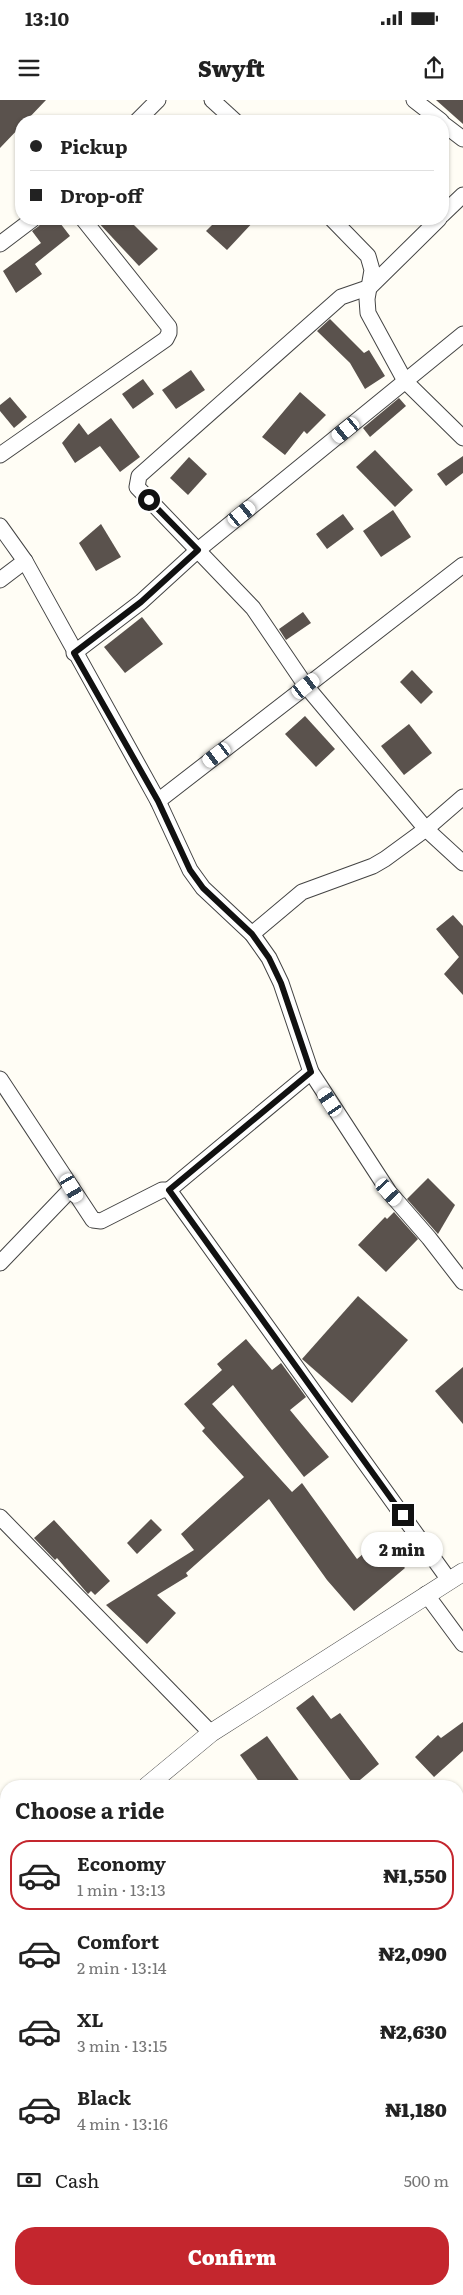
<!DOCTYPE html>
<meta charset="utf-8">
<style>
:root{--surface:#fff;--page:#f6f6f6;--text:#222;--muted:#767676;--line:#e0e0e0;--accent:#c4262e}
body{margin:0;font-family:Literata,serif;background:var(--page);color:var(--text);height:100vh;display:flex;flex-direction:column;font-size:19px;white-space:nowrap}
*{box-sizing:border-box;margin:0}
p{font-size:16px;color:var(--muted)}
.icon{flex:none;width:28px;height:28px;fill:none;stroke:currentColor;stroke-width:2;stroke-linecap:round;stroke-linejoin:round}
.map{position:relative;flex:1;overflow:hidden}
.panel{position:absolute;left:0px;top:1680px;width:464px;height:515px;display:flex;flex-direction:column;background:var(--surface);border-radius:20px 20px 0 0;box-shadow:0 1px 4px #0004}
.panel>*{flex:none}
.hud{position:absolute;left:15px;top:15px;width:434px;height:110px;border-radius:20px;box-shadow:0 1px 4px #0004;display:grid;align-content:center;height:110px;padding:0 15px;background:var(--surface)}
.end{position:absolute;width:22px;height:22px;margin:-11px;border:6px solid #111;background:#fff;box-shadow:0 0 0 2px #fff}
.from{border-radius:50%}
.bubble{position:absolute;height:35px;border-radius:18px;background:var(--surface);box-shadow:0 1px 4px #0004;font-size:16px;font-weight:800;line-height:35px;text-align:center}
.car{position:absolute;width:15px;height:30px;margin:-15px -8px;border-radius:6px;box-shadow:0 0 4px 1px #0007;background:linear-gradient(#fff 24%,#345 0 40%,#fff 0 76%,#345 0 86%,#fff 0)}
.hud b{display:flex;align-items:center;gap:18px;height:48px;font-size:19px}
.hud b+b{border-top:1px solid var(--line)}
.hud i{width:12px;height:12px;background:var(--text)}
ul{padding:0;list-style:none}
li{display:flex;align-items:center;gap:15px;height:70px;margin:0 10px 8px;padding:0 5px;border:2px solid transparent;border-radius:20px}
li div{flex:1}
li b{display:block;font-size:19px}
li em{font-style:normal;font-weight:800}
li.active{border-color:var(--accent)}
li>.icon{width:45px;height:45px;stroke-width:1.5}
h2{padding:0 15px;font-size:22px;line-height:60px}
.pay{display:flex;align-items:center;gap:12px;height:55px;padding:0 15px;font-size:19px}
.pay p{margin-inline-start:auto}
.button{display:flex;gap:10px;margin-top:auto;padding:10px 15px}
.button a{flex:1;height:58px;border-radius:20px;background:var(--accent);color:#fff;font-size:20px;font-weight:800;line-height:58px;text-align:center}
.status{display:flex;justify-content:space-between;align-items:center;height:35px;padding:0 25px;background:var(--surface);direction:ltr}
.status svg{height:14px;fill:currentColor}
header{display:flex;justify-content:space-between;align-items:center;height:65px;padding:0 15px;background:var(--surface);font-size:22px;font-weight:800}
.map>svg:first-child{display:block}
.building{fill:#5a524d}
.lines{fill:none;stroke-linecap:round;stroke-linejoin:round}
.minor-casing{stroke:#444;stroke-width:17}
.tertiary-casing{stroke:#444;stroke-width:19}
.minor{stroke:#fff;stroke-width:15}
.tertiary{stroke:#fff;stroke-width:18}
.route{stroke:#111;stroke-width:6}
</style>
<div class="status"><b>13:10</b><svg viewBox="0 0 49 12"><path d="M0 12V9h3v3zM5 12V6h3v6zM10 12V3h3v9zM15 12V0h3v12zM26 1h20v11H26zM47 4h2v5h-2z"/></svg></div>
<header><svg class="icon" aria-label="menu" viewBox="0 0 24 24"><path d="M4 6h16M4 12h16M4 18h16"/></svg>Swyft<svg class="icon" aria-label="share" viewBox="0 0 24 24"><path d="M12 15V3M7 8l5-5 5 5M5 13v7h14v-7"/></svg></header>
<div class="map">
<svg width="463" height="2195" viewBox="0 0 463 2195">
<rect width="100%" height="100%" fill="#fffdf5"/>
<g class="building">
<path d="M 0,0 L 46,0 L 26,21 L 21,21 L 21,26 L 0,48 Z"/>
<path d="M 436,0 L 463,0 L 463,24 Z"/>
<path d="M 57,119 L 70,136 L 35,164 L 42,174 L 16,193 L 3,171 L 41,143 L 32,131 L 39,126 L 42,120 Z"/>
<path d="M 95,119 L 128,119 L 158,149 L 139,166 Z"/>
<path d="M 218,119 L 256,119 L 227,150 L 206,131 Z"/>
<path d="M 330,219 L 364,253 L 369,250 L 385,276 L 365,289 L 350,263 L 317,231 Z"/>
<path d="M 191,270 L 205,290 L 176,309 L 162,290 Z"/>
<path d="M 143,279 L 154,294 L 133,309 L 122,294 Z"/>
<path d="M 300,292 L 326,315 L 307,334 L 304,331 L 285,355 L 262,337 Z"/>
<path d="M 10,297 L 27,317 L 14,328 L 0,311 L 0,305 Z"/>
<path d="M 399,298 L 406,306 L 370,337 L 363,328 Z"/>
<path d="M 111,318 L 140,357 L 120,372 L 100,346 L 75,363 L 62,343 L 79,323 L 88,335 Z"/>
<path d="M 375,350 L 413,390 L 395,407 L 356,367 Z"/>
<path d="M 463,356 L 463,373 L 446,386 L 437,374 Z"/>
<path d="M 189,357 L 207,374 L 188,395 L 170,378 Z"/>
<path d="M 393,410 L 411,437 L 381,457 L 363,431 Z"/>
<path d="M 343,414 L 354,429 L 327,449 L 316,434 Z"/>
<path d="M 101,424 L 121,457 L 96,471 L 79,443 Z"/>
<path d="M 303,512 L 311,523 L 286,540 L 279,529 Z"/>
<path d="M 142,517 L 163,544 L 125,573 L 104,547 Z"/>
<path d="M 412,570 L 433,592 L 421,604 L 400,582 Z"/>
<path d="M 305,616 L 335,649 L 316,667 L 285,634 Z"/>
<path d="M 409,624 L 432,653 L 404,675 L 381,646 Z"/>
<path d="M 453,815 L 463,826 L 463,895 L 444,874 L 459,857 L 436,829 Z"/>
<path d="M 428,1078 L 455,1105 L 438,1134 L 407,1099 Z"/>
<path d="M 394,1112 L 418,1139 L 386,1172 L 358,1145 L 385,1117 L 387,1119 Z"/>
<path d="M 358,1196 L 408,1240 L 352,1303 L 302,1259 Z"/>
<path d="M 246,1239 L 272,1270 L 281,1263 L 306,1297 L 290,1310 L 329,1357 L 304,1377 L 233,1285 L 212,1304 L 292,1392 L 302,1383 L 357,1459 L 381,1439 L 405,1468 L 354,1511 L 327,1480 L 269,1399 L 186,1473 L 188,1476 L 157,1495 L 176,1513 L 147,1544 L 106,1505 L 194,1450 L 181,1434 L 244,1377 L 202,1331 L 205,1328 L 184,1304 L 222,1270 L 217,1264 Z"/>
<path d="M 463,1267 L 463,1324 L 435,1291 Z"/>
<path d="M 151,1419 L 162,1430 L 137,1454 L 127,1443 Z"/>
<path d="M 54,1420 L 110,1481 L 95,1495 L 91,1491 L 88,1494 L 57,1458 L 55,1460 L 34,1438 Z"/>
<path d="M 313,1595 L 331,1619 L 340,1613 L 379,1664 L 354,1685 L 296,1608 Z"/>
<path d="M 463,1622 L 463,1651 L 434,1677 L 415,1657 L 438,1635 L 441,1638 Z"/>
<path d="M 267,1636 L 303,1686 L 262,1686 L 240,1655 Z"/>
</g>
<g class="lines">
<defs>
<g id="minor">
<path d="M 212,0 L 235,21"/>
<path d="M 414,0 L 441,21"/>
<path d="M 137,21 L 158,0"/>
<path d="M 442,23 L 463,39"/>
<path d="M 442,115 L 463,95"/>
<path d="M 332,119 L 368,156 L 372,170 L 367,199 L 368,213 L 405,281 L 463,338"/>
<path d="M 439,119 L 370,187 L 341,197 L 139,376 L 137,387 L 253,508 L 306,586 L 426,729 L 463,763"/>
<path d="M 0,144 L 33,119"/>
<path d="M 0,355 L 166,239 L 169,233 L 169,227 L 83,119"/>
<path d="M 0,426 L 25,461 L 158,701 L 190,770 L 203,788 L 252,834 L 269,858 L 281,883 L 311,972 L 389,1092 L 429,1138 L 463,1182"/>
<path d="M 0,480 L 25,461"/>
<path d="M 74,553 L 141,502 L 198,450 L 463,234"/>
<path d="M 158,701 L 463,465"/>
<path d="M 252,834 L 302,792 L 373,766 L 385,759 L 426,729 L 463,697"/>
<path d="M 0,979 L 93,1120 L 101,1121 L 162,1090 L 169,1090 L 449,1480"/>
<path d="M 169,1090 L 311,972"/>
<path d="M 0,1163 L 72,1088"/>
<path d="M 0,1417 L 211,1633"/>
<path d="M 426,1494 L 463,1544"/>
<path d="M 458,1865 L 463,1871"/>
<path d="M 0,2004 L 6,1991"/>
<path d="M 0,2019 L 6,2021"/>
<path d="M 458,2038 L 463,2034"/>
<path d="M 193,2189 L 198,2195"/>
<path d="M 270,2195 L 278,2189"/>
</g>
<g id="tertiary">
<path d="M 147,1686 L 211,1633 L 463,1472"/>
<path d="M 0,1789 L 6,1785"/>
</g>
</defs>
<use href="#minor" class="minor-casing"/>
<use href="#tertiary" class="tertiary-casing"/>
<use href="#minor" class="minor"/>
<use href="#tertiary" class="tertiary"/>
</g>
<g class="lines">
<path class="route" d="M 149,400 L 198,450 L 141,502 L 74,553 L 158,701 L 190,770 L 203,788 L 252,834 L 269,858 L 281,883 L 311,972 L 169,1090 L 403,1415"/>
</g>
</svg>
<i class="end from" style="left:149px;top:400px"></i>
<i class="end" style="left:403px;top:1415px"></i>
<div class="bubble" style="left:361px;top:1432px;width:82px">2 min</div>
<i class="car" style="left:346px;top:330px;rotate:231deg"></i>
<i class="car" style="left:242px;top:414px;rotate:51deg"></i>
<i class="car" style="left:306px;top:586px;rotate:52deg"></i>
<i class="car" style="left:217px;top:655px;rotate:233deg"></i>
<i class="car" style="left:330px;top:1002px;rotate:327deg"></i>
<i class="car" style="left:72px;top:1088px;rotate:150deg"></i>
<i class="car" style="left:389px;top:1092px;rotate:138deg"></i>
<div class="hud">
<b><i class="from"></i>Pickup</b>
<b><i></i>Drop-off</b>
</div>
<section class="panel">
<h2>Choose a ride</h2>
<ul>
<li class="active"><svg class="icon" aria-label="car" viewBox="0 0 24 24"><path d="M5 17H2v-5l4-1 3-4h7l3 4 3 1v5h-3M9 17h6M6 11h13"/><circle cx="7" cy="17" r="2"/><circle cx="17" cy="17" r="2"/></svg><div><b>Economy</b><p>1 min · 13:13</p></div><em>₦1,550</em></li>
<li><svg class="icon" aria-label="car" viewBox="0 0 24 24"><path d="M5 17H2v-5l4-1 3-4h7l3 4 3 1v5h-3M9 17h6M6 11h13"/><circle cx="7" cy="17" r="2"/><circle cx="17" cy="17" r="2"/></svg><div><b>Comfort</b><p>2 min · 13:14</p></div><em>₦2,090</em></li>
<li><svg class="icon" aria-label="car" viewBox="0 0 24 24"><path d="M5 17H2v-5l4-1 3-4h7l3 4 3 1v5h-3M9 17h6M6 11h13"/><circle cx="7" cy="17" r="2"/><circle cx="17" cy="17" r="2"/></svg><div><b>XL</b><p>3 min · 13:15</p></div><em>₦2,630</em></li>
<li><svg class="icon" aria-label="car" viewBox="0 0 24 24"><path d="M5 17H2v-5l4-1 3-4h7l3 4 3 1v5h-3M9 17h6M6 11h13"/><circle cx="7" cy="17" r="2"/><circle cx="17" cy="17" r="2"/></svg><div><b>Black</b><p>4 min · 13:16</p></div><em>₦1,180</em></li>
</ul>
<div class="pay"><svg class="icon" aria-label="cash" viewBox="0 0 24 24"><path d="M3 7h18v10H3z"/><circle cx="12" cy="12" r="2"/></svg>Cash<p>500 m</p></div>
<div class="button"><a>Confirm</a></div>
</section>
</div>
